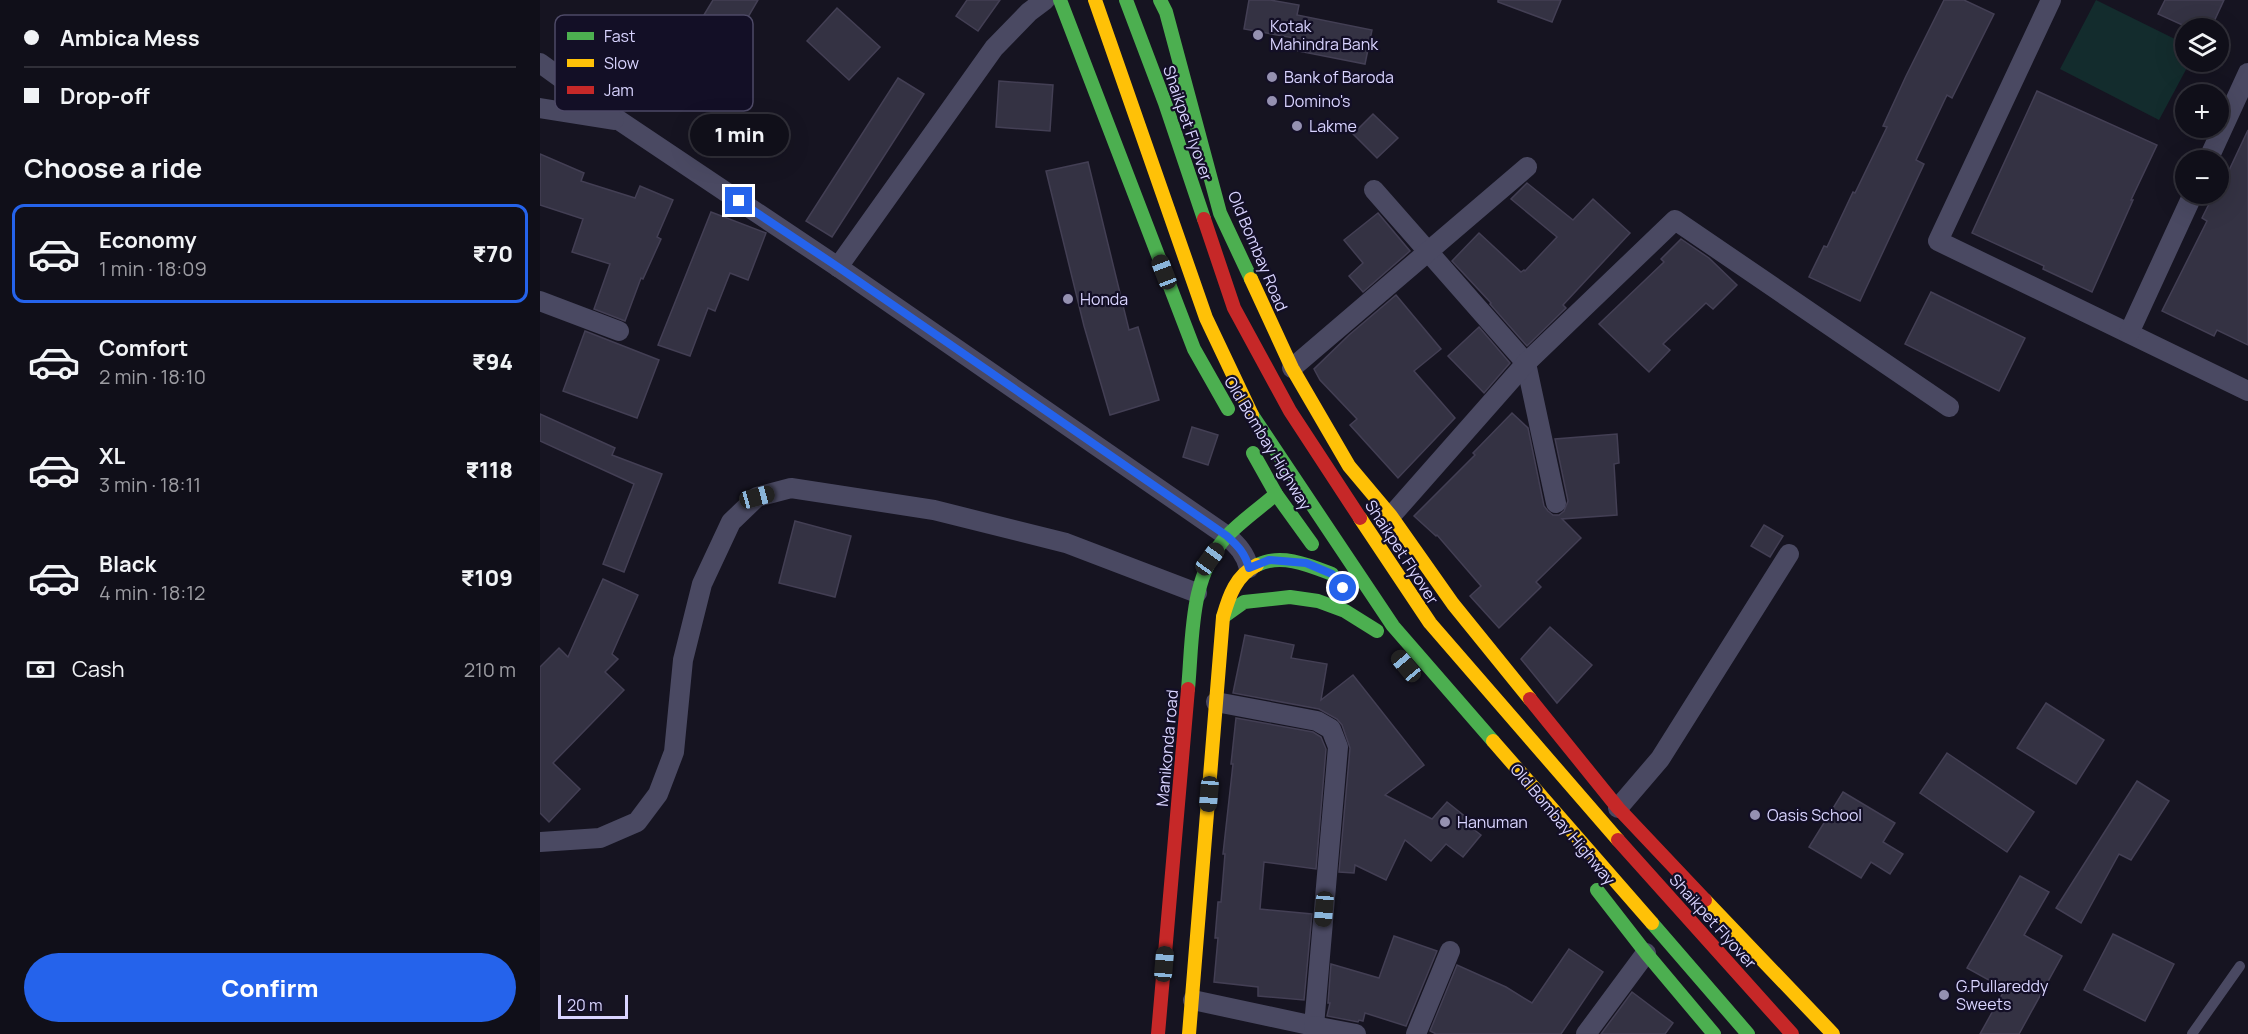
<!DOCTYPE html>
<meta charset="utf-8">
<style>
:root{--surface:#100f19;--page:#191822;--text:#f1f3f6;--muted:#9c9ca2;--line:#302f38;--accent:#2563eb}
body{margin:0;font-family:Manrope,sans-serif;background:var(--page);color:var(--text);height:100vh;display:flex;flex-direction:column;font-size:22px;white-space:nowrap}
*{box-sizing:border-box;margin:0}
p{font-size:20px;color:var(--muted)}
.icon{flex:none;width:33px;height:33px;fill:none;stroke:currentColor;stroke-width:2;stroke-linecap:round;stroke-linejoin:round}
.map{position:relative;flex:1;overflow:hidden}
.details{display:flex;flex-direction:column;background:var(--surface);width:540px}
.details>*{flex:none}
.hud{display:grid;align-content:center;height:132px;padding:0 24px;background:var(--surface)}
.controls{position:absolute;left:1635px;top:18px;display:grid;gap:12px}
.controls a{display:grid;place-items:center;width:54px;height:54px;border-radius:50%;background:var(--surface);box-shadow:0 6px 24px #0002,0 0 0 2px var(--line);font-size:30px}
.scale{position:absolute;left:18px;bottom:15px;width:70px;box-sizing:border-box;padding-left:6px;border:3px solid #d9d4ff;border-top:0;font-size:16px;line-height:21px;white-space:nowrap;color:#d9d4ff;-webkit-text-stroke:4px #130f26;paint-order:stroke}
.end{position:absolute;width:27px;height:27px;margin:-14px;border:8px solid #2563eb;background:#fff;box-shadow:0 0 0 3px #fff}
.from{border-radius:50%}
.bubble{position:absolute;height:42px;border-radius:21px;background:var(--surface);box-shadow:0 6px 24px #0002,0 0 0 2px var(--line);font-size:20px;font-weight:800;line-height:42px;text-align:center}
.car{position:absolute;width:18px;height:36px;margin:-18px -9px;border-radius:8px;box-shadow:0 0 4px 2px #0007;background:linear-gradient(#222 24%,#8ab4d8 0 40%,#222 0 76%,#8ab4d8 0 86%,#222 0)}
.hud b{display:flex;align-items:center;gap:21px;height:57px;font-size:22px}
.hud b+b{border-top:2px solid var(--line)}
.hud i{width:15px;height:15px;background:var(--text)}
ul{padding:0;list-style:none}
li{display:flex;align-items:center;gap:18px;height:99px;margin:0 12px 9px;padding:0 12px;border:3px solid transparent;border-radius:12px}
li div{flex:1}
li b{display:block;font-size:22px}
li em{font-style:normal;font-weight:800}
li.on{border-color:var(--accent)}
li>.icon{width:54px;height:54px;stroke-width:1.5}
h2{padding:0 24px;font-size:27px;line-height:72px}
.pay{display:flex;align-items:center;gap:15px;height:66px;padding:0 24px;font-size:22px}
.pay p{margin-inline-start:auto}
.action{display:flex;gap:12px;margin-top:auto;padding:12px 24px}
.action a{flex:1;height:69px;border-radius:36px;background:var(--accent);color:#fff;font-size:24px;font-weight:800;line-height:69px;text-align:center}
main{display:flex;flex:1;min-height:0}
.map>svg:first-child{display:block}
.green{fill:#132c2d}
.building{fill:#343243;stroke:#433f54;stroke-width:1.5}
.lines{fill:none;stroke-linecap:round;stroke-linejoin:round}
.lane{stroke:#4a4962;stroke-width:10}
.street{stroke:#4a4962;stroke-width:20}
.fast{stroke:#4caf50;stroke-width:14}
.slow{stroke:#ffc107;stroke-width:14}
.jam{stroke:#c62828;stroke-width:14}
.route{stroke:#2563eb;stroke-width:8}
.poi-dot{fill:#9591b1;stroke:#130f26;stroke-width:2}
.labels{text-anchor:middle;dominant-baseline:central;stroke-width:4.5;stroke-linejoin:round;paint-order:stroke}
.poi-label{font-size:16px;fill:#d9d4ff;stroke:#130f26;text-anchor:start}
.street-label{font-size:16px;fill:#d9d4ff;stroke:#130f26}
.key{fill:#130f26;stroke:#4e4a67;stroke-width:1.5}
.key-label{font-size:16px;fill:#d9d4ff}
</style>
<main>
<section class="details">
<div class="hud">
<b><i class="from"></i>Ambica Mess</b>
<b><i></i>Drop-off</b>
</div>
<h2>Choose a ride</h2>
<ul>
<li class="on"><svg class="icon" aria-label="car" viewBox="0 0 24 24"><path d="M5 17H2v-5l4-1 3-4h7l3 4 3 1v5h-3M9 17h6M6 11h13"/><circle cx="7" cy="17" r="2"/><circle cx="17" cy="17" r="2"/></svg><div><b>Economy</b><p>1 min · 18:09</p></div><em>₹70</em></li>
<li><svg class="icon" aria-label="car" viewBox="0 0 24 24"><path d="M5 17H2v-5l4-1 3-4h7l3 4 3 1v5h-3M9 17h6M6 11h13"/><circle cx="7" cy="17" r="2"/><circle cx="17" cy="17" r="2"/></svg><div><b>Comfort</b><p>2 min · 18:10</p></div><em>₹94</em></li>
<li><svg class="icon" aria-label="car" viewBox="0 0 24 24"><path d="M5 17H2v-5l4-1 3-4h7l3 4 3 1v5h-3M9 17h6M6 11h13"/><circle cx="7" cy="17" r="2"/><circle cx="17" cy="17" r="2"/></svg><div><b>XL</b><p>3 min · 18:11</p></div><em>₹118</em></li>
<li><svg class="icon" aria-label="car" viewBox="0 0 24 24"><path d="M5 17H2v-5l4-1 3-4h7l3 4 3 1v5h-3M9 17h6M6 11h13"/><circle cx="7" cy="17" r="2"/><circle cx="17" cy="17" r="2"/></svg><div><b>Black</b><p>4 min · 18:12</p></div><em>₹109</em></li>
</ul>
<div class="pay"><svg class="icon" aria-label="cash" viewBox="0 0 24 24"><path d="M3 7h18v10H3z"/><circle cx="12" cy="12" r="2"/></svg>Cash<p>210 m</p></div>
<div class="action"><a>Confirm</a></div>
</section>
<div class="map">
<svg width="1708" height="1034" viewBox="0 0 1708 1034">
<rect width="100%" height="100%" fill="#161421"/>
<path class="green" d="M 1556,0 L 1645,44 L 1646,62 L 1650,62 L 1619,120 L 1520,69 Z"/>
<g class="building">
<path d="M 173,0 L 218,0 L 187,53 L 153,33 Z"/>
<path d="M 427,0 L 460,0 L 438,31 L 416,16 Z"/>
<path d="M 709,0 L 730,0 L 759,5 L 757,15 L 832,30 L 825,64 L 758,51 L 760,39 L 704,29 Z"/>
<path d="M 958,0 L 1021,0 L 1012,22 L 958,2 Z"/>
<path d="M 1404,0 L 1424,0 L 1454,14 L 1412,98 L 1407,95 L 1376,160 L 1384,164 L 1320,301 L 1269,277 L 1284,246 L 1287,247 L 1313,192 L 1315,193 L 1347,127 L 1343,126 L 1366,76 Z"/>
<path d="M 1625,0 L 1684,0 L 1671,28 L 1649,28 L 1618,14 Z"/>
<path d="M 297,8 L 340,47 L 309,80 L 267,41 Z"/>
<path d="M 358,78 L 384,94 L 292,237 L 266,221 Z"/>
<path d="M 459,81 L 513,85 L 510,131 L 456,127 Z"/>
<path d="M 1497,91 L 1617,145 L 1591,200 L 1593,200 L 1552,292 L 1503,269 L 1504,266 L 1432,233 Z"/>
<path d="M 833,114 L 858,138 L 837,158 L 813,134 Z"/>
<path d="M 1708,130 L 1708,345 L 1677,330 L 1674,336 L 1622,311 L 1667,221 L 1662,218 L 1674,194 L 1678,194 L 1678,184 L 1682,185 Z"/>
<path d="M 0,154 L 44,173 L 41,181 L 95,198 L 100,186 L 133,200 L 117,237 L 121,239 L 103,279 L 101,278 L 85,321 L 54,309 L 70,264 L 32,252 L 43,219 L 0,205 Z"/>
<path d="M 548,162 L 589,330 L 598,327 L 619,400 L 570,415 L 544,326 L 506,171 Z"/>
<path d="M 987,183 L 1033,220 L 1053,199 L 1090,233 L 1023,305 L 1026,308 L 987,346 L 950,304 L 951,303 L 912,261 L 939,233 L 981,272 L 984,270 L 985,271 L 1017,237 L 971,199 Z"/>
<path d="M 171,212 L 226,233 L 208,280 L 190,273 L 175,311 L 168,308 L 150,356 L 118,345 Z"/>
<path d="M 838,213 L 870,251 L 823,292 L 809,276 L 823,263 L 804,240 Z"/>
<path d="M 1141,239 L 1169,258 L 1197,285 L 1173,309 L 1166,303 L 1123,344 L 1130,350 L 1109,372 L 1059,324 L 1124,262 L 1121,259 Z"/>
<path d="M 1391,292 L 1485,338 L 1459,391 L 1365,344 Z"/>
<path d="M 856,295 L 901,349 L 874,371 L 915,418 L 858,478 L 810,425 L 817,419 L 780,380 L 774,369 L 809,335 Z"/>
<path d="M 939,327 L 970,363 L 944,393 L 908,356 Z"/>
<path d="M 45,331 L 119,360 L 97,418 L 23,391 Z"/>
<path d="M 972,413 L 988,428 L 1004,506 L 1008,511 L 1013,515 L 1019,515 L 1024,511 L 1028,501 L 1015,439 L 1077,434 L 1079,463 L 1074,464 L 1077,515 L 1022,519 L 1041,538 L 996,582 L 1001,587 L 959,628 L 930,596 L 941,586 L 897,535 L 896,536 L 874,516 L 935,455 L 933,453 Z"/>
<path d="M 0,414 L 75,448 L 72,455 L 122,474 L 84,572 L 63,564 L 94,484 L 0,441 Z"/>
<path d="M 652,427 L 678,435 L 668,465 L 643,457 Z"/>
<path d="M 255,521 L 311,536 L 295,597 L 239,583 Z"/>
<path d="M 1224,525 L 1243,536 L 1230,557 L 1211,546 Z"/>
<path d="M 63,579 L 98,595 L 72,654 L 78,659 L 65,672 L 84,690 L 13,763 L 40,789 L 9,822 L 0,813 L 0,667 L 19,648 L 28,657 Z"/>
<path d="M 1010,627 L 1052,665 L 1017,703 L 981,659 Z"/>
<path d="M 705,635 L 754,645 L 751,658 L 787,664 L 781,700 L 813,675 L 884,765 L 845,795 L 892,819 L 907,802 L 927,818 L 923,821 L 941,835 L 923,857 L 906,844 L 891,861 L 865,840 L 846,880 L 815,865 L 814,873 L 799,872 L 810,748 L 802,725 L 797,719 L 779,709 L 693,693 Z"/>
<path d="M 1506,703 L 1564,740 L 1536,784 L 1477,748 Z"/>
<path d="M 696,718 L 773,732 L 781,737 L 786,749 L 776,869 L 724,862 L 720,909 L 772,914 L 764,1000 L 718,996 L 718,987 L 674,982 L 678,938 L 675,938 L 678,902 L 681,902 L 685,854 L 683,854 L 693,764 L 691,764 Z"/>
<path d="M 1407,753 L 1494,812 L 1467,852 L 1380,793 Z"/>
<path d="M 1597,781 L 1629,801 L 1591,860 L 1579,854 L 1541,923 L 1516,908 Z"/>
<path d="M 1303,792 L 1355,823 L 1343,842 L 1363,854 L 1350,874 L 1331,862 L 1321,878 L 1269,847 Z"/>
<path d="M 1480,876 L 1509,892 L 1484,935 L 1522,956 L 1479,1034 L 1440,1034 L 1465,989 L 1427,968 Z"/>
<path d="M 1573,934 L 1634,964 L 1605,1021 L 1544,990 Z"/>
<path d="M 854,936 L 897,951 L 866,1026 L 825,1013 L 823,1021 L 819,1020 L 818,1022 L 787,1016 L 790,1003 L 788,1003 L 791,964 L 839,978 Z"/>
<path d="M 1029,949 L 1063,972 L 1021,1034 L 896,1034 L 890,1031 L 917,965 L 966,987 L 992,1003 Z"/>
<path d="M 1092,992 L 1133,1023 L 1125,1034 L 1061,1034 Z"/>
</g>
<g class="lines">
<path class="lane" d="M 1652,1034 L 1700,966"/>
<g class="street">
<path d="M 1511,0 L 1398,241 L 1708,391"/>
<path d="M 0,63 L 80,121 L 298,267 L 687,536 C 698,546 705,553 709,568"/>
<path d="M 0,108 L 74,120"/>
<path d="M 1668,160 L 1708,73"/>
<path d="M 834,190 L 986,363 L 1016,503"/>
<path d="M 298,267 L 454,48 L 489,12 L 505,0"/>
<path d="M 0,301 L 79,331"/>
<path d="M 1589,333 L 1653,194"/>
<path d="M 752,368 L 987,167"/>
<path d="M 851,516 L 986,363 L 1135,220 L 1409,407"/>
<path d="M 1078,808 L 1120,759 L 1249,554"/>
<path d="M 0,842 L 60,838 L 97,822 L 118,794 L 134,752 L 143,660 L 162,584 L 191,522 L 217,497 L 251,488 L 394,510 L 526,543 L 657,593"/>
<path d="M 653,1000 L 774,1026 L 798,747 L 791,729 L 777,721 L 676,702"/>
<path d="M 774,1026 L 816,1034"/>
<path d="M 876,1034 L 910,951"/>
<path d="M 1046,1034 L 1106,953"/>
</g>
<g class="fast">
<path d="M 520,0 L 654,349 L 688,409"/>
<path d="M 586,0 L 625,103 L 664,219"/>
<path d="M 620,0 L 626,12 L 680,213 L 711,279"/>
<path d="M 712,415 L 853,626 L 953,741"/>
<path d="M 713,453 L 736,494 L 772,544"/>
<path d="M 717,565 C 741,553 769,565 792,574"/>
<path d="M 683,617 L 704,602 L 750,597 L 778,601 L 805,611 L 837,631"/>
<path d="M 648,689 C 653,637 649,577 687,536 C 701,521 720,508 736,494"/>
<path d="M 1057,890 L 1106,953 L 1174,1034"/>
<path d="M 1112,923 L 1208,1034"/>
</g>
<g class="slow">
<path d="M 555,0 L 666,318 L 712,415"/>
<path d="M 711,279 L 752,368 L 809,466 L 851,516 L 913,604 L 990,699"/>
<path d="M 820,518 L 890,623 L 1078,840"/>
<path d="M 953,741 L 1112,923"/>
<path d="M 1165,900 L 1293,1034"/>
<path d="M 649,1034 L 683,617 C 689,596 696,575 717,565"/>
</g>
<g class="jam">
<path d="M 664,219 L 694,308 L 750,411 L 820,518"/>
<path d="M 990,699 L 1078,808 L 1165,900"/>
<path d="M 1078,840 L 1252,1034"/>
<path d="M 618,1034 L 648,689"/>
</g>
</g>
<g class="lines">
<path class="route" d="M 199,201 L 298,267 L 687,536 C 698,546 705,553 709,568 L 729,560 L 766,563 L 792,574 L 803,588"/>
</g>
<g class="poi-dot">
<circle cx="718" cy="35" r="6"/>
<circle cx="732" cy="77" r="6"/>
<circle cx="732" cy="101" r="6"/>
<circle cx="757" cy="126" r="6"/>
<circle cx="528" cy="299" r="6"/>
<circle cx="1215" cy="815" r="6"/>
<circle cx="905" cy="822" r="6"/>
<circle cx="1404" cy="995" r="6"/>
</g>
<g class="labels">
<g class="poi-label">
<text x="730" y="26">Kotak<tspan x="730" dy="18">Mahindra Bank</tspan></text>
<text x="744" y="77">Bank of Baroda</text>
<text x="744" y="101">Domino's</text>
<text x="769" y="126">Lakme</text>
<text x="540" y="299">Honda</text>
<text x="1227" y="815">Oasis School</text>
<text x="917" y="822">Hanuman</text>
<text x="1416" y="986">G.Pullareddy<tspan x="1416" dy="18">Sweets</tspan></text>
</g>
<g class="street-label">
<text transform="translate(648 123) rotate(71)">Shaikpet Flyover</text>
<text transform="translate(718 251) rotate(67)">Old Bombay Road</text>
<text transform="translate(728 443) rotate(59)">Old Bombay Highway</text>
<text transform="translate(862 552) rotate(57)">Shaikpet Flyover</text>
<text transform="translate(627 748) rotate(-85)">Manikonda road</text>
<text transform="translate(1023 824) rotate(50)">Old Bombay Highway</text>
<text transform="translate(1173 921) rotate(48)">Shaikpet Flyover</text>
</g>
</g>
<rect x="15" y="15" width="198" height="96" rx="9" class="key"/>
<rect x="27" y="32" width="27" height="8" fill="#4caf50"/>
<rect x="27" y="59" width="27" height="8" fill="#ffc107"/>
<rect x="27" y="86" width="27" height="8" fill="#c62828"/>
<g class="key-label">
<text x="64" y="42">Fast</text>
<text x="64" y="69">Slow</text>
<text x="64" y="96">Jam</text>
</g>
</svg>
<div class="controls">
<a><svg class="icon" aria-label="layers" viewBox="0 0 24 24"><path d="M12 4l9 5-9 5-9-5zM3 14l9 5 9-5"/></svg></a>
<a>+</a>
<a>−</a>
</div>
<div class="scale">20 m</div>
<i class="end from" style="left:803px;top:588px"></i>
<i class="end" style="left:199px;top:201px"></i>
<div class="bubble" style="left:150px;top:114px;width:99px">1 min</div>
<i class="car" style="left:624px;top:272px;rotate:339deg"></i>
<i class="car" style="left:217px;top:497px;rotate:75deg"></i>
<i class="car" style="left:670px;top:559px;rotate:36deg"></i>
<i class="car" style="left:866px;top:666px;rotate:320deg"></i>
<i class="car" style="left:669px;top:794px;rotate:185deg"></i>
<i class="car" style="left:784px;top:909px;rotate:185deg"></i>
<i class="car" style="left:624px;top:964px;rotate:5deg"></i>
</div>
</main>
